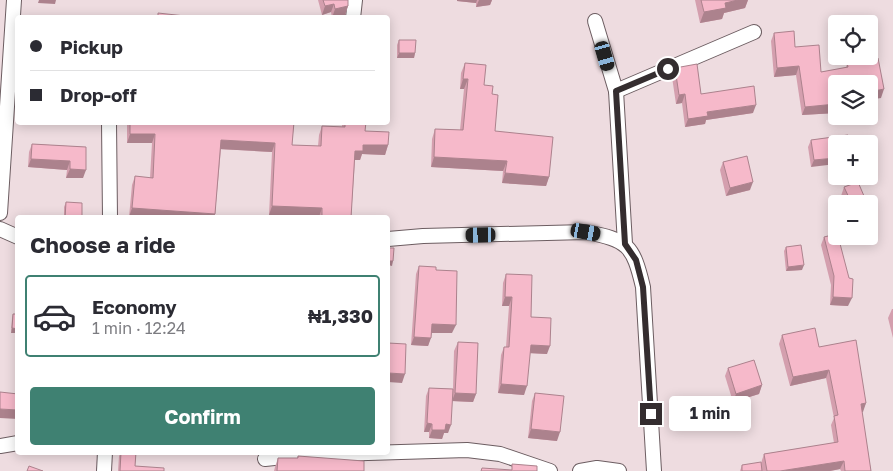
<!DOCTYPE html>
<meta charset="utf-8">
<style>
:root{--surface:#fff;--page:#f7f7f7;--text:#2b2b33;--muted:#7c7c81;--line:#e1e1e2;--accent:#3f8172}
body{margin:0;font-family:"Golos Text",sans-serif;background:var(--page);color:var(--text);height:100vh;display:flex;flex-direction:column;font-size:19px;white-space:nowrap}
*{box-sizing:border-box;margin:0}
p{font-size:16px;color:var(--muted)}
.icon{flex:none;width:28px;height:28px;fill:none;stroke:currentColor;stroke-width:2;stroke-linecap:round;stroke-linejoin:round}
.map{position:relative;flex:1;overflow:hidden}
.side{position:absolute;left:15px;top:215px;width:375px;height:240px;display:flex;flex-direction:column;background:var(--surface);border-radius:5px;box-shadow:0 2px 12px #0003}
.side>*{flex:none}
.hud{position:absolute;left:15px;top:15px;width:375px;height:110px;border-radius:5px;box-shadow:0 2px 12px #0003;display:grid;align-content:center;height:110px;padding:0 15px;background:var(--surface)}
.controls{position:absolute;left:828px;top:15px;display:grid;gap:10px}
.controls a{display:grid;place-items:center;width:50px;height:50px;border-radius:5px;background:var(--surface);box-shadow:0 2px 12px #0003;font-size:25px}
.end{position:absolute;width:22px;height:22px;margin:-11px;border:6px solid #342d2f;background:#fff;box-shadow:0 0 0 2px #fff}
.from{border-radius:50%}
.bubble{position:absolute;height:35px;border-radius:5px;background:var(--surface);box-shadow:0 2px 12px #0003;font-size:16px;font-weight:700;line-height:35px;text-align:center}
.car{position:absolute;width:15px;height:30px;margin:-15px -8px;border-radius:6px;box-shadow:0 0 4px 1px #0007;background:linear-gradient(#222 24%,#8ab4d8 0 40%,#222 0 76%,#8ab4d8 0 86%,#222 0)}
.hud b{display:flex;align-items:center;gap:18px;height:48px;font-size:19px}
.hud b+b{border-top:1px solid var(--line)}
.hud i{width:12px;height:12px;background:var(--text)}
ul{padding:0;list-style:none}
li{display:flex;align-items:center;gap:15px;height:82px;margin:0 10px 8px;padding:0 5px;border:2px solid transparent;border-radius:5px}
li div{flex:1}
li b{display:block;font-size:19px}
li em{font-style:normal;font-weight:700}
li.on{border-color:var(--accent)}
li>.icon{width:45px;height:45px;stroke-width:1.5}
h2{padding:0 15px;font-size:22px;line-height:60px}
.button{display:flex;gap:10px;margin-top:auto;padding:10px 15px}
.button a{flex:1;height:58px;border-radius:5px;background:var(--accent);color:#fff;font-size:20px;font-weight:700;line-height:58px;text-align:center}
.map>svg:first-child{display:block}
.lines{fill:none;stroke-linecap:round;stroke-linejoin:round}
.minor-casing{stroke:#6c5d61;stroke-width:16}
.minor{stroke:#fff;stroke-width:14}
.wall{fill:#d49fae}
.shaded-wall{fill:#ac828d}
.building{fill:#f6b9ca;stroke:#ac828d}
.route{stroke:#342d2f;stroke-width:6}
</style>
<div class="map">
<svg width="893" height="471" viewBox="0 0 893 471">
<rect width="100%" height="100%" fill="#eedce0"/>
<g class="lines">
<defs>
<g id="minor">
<path d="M 353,18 L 355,0"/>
<path d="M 595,21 L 616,91 L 625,244"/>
<path d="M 616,91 L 754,32"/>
<path d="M 109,122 L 110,218"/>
<path d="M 0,213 L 14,0"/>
<path d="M 0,229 L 18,237"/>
<path d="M 388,239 L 423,236 L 586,232 C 628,240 633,245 643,287 L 654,471"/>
<path d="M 0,446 L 18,443"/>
<path d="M 265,459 L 302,455 L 467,450 L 500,454 L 550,471"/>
<path d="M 104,471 L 105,452"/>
<path d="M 580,471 L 597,468 L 619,471"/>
</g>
</defs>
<use href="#minor" class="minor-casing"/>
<use href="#minor" class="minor"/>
</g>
<g class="wall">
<path d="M 318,0 L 348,0 L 348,6 L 345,15 L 332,18 L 331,12 L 322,15 Z"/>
<path d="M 457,0 L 492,0 L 490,5 L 476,7 L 476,3 L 457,1 Z"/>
<path d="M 695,0 L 748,0 L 745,8 L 724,13 L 722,19 L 700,23 Z"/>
<path d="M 774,33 L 795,47 L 821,72 L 846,68 L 847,63 L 881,98 L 836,84 L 836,113 L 802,115 L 796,75 L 774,77 L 771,41 Z"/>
<path d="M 399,40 L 415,53 L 414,58 L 397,58 L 397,45 Z"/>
<path d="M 465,63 L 492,94 L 495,131 L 549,177 L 546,186 L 502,183 L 503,171 L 431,167 L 432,139 L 435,129 L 460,130 L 464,89 L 460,89 L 461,73 Z"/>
<path d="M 675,68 L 701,94 L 753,113 L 706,120 L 705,124 L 685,127 L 682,103 L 676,104 L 672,77 Z"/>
<path d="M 127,122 L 294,122 L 292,145 L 318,146 L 319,135 L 322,126 L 342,127 L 342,122 L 366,122 L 365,131 L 388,145 L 385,155 L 362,154 L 360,160 L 355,160 L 351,218 L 319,218 L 269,215 L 272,152 L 221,149 L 215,214 L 214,218 L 129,217 L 132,185 L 135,176 L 150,178 L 152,143 L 127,143 Z"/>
<path d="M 848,135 L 811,167 L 808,147 L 811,140 Z"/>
<path d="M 32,144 L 86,147 L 83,178 L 66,178 L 67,170 L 28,167 L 29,152 Z"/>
<path d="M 723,162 L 750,190 L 726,196 L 720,170 Z"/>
<path d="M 844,187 L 867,203 L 866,204 L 845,204 L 841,196 Z"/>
<path d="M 66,202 L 82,218 L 64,218 L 64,207 Z"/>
<path d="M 824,237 L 848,306 L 830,305 L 831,285 L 821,245 Z"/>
<path d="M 786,247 L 802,270 L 786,271 L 784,251 Z"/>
<path d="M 419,266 L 436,270 L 452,333 L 432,333 L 428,346 L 411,345 L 416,274 Z"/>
<path d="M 506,274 L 531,317 L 547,354 L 530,353 L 524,395 L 498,393 L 501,355 L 504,347 L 506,347 L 509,306 L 502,306 L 503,283 Z"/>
<path d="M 892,309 L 893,309 L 893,338 L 888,318 Z"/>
<path d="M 13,314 L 18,314 L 11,333 L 12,318 Z"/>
<path d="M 782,335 L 819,347 L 866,403 L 862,412 L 871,471 L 841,471 L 840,469 L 830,471 L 740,471 L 742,465 L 761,463 L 764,454 L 834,443 L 831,425 L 834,418 L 826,378 L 790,386 L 779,344 Z"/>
<path d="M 458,342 L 476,394 L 473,402 L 452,401 L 448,433 L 444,433 L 442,439 L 429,438 L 429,432 L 424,432 L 426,396 L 429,388 L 453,389 L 454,351 Z"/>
<path d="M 728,368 L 762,385 L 759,394 L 733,402 L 725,376 Z"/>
<path d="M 535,393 L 557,441 L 528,438 L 532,401 Z"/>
<path d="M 121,452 L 136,452 L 135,466 L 164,471 L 118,471 L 119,456 Z"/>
<path d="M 298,456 L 364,471 L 274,471 L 275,467 L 278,458 L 297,458 Z"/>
</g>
<g class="shaded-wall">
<path d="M 39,0 L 56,0 L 55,4 L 38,3 Z"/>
<path d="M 457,0 L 477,0 L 476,3 L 457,1 Z"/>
<path d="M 479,0 L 492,0 L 490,5 L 476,7 Z"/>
<path d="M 738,0 L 748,0 L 745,8 L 724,13 L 722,19 L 700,23 L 704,12 L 725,3 Z"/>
<path d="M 334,4 L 331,12 L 322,15 L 325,6 Z"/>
<path d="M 348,6 L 345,15 L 332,18 L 335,9 Z"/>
<path d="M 399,53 L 415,53 L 414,58 L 397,58 Z"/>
<path d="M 799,66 L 796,75 L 774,77 L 777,68 Z"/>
<path d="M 463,79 L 468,79 L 464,89 L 460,89 Z"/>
<path d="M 884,89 L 881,98 L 869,100 L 869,92 Z"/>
<path d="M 685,94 L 682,103 L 676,104 L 679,95 Z"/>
<path d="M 836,104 L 836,113 L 802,115 L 805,107 Z"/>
<path d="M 756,105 L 753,113 L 706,120 L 705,124 L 685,127 L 688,119 L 707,112 Z"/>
<path d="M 130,134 L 155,134 L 152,143 L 127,143 Z"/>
<path d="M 221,140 L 275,143 L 272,152 L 218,149 Z"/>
<path d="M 363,145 L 388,145 L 385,155 L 362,154 L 360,160 L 352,160 L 355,151 Z"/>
<path d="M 434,157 L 507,161 L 503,171 L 431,167 Z"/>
<path d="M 836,158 L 836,164 L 811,167 L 814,160 Z"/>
<path d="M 31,159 L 70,161 L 67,170 L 28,167 Z"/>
<path d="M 70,169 L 86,170 L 83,178 L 66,178 Z"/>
<path d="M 505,173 L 549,177 L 546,186 L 502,183 Z"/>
<path d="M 753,182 L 750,190 L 726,196 L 730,188 Z"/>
<path d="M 272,206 L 322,208 L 319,217 L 269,215 Z"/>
<path d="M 132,208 L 215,214 L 214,218 L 129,217 Z"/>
<path d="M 388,261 L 393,261 L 392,266 L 388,265 Z"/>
<path d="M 804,265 L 802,270 L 786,271 L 788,267 Z"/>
<path d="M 505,297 L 512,297 L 509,306 L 502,306 Z"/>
<path d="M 833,297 L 852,298 L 848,306 L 830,305 Z"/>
<path d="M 432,324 L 456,325 L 452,333 L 429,333 Z"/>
<path d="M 12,328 L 18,329 L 18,333 L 11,333 Z"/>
<path d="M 414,337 L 431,338 L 428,346 L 411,345 Z"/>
<path d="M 531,345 L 550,346 L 547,354 L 527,353 Z"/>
<path d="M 829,370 L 826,378 L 790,386 L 793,377 Z"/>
<path d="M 388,373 L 405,374 L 402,383 L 388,382 Z"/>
<path d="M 501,384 L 527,386 L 524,395 L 498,393 Z"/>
<path d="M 762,385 L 759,394 L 733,402 L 736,394 Z"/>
<path d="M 455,393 L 476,394 L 473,402 L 452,401 Z"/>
<path d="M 866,403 L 863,412 L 858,413 L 861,404 Z"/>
<path d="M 0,409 L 18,410 L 18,419 L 0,418 Z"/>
<path d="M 427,423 L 432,424 L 429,432 L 424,432 Z"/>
<path d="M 446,424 L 451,425 L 448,433 L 444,433 L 442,439 L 429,438 L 432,430 Z"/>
<path d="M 531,429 L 560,432 L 557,441 L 528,438 Z"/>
<path d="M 844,461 L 840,469 L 830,471 L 780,471 Z"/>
</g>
<g class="building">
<path d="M 323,0 L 348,0 L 348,6 L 335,9 L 334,4 L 325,6 Z"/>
<path d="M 701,0 L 738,0 L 725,3 L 726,8 L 704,12 Z"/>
<path d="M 158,13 L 185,16 L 185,18 L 158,18 Z"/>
<path d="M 794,31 L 795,47 L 819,45 L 821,72 L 848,67 L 847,63 L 878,58 L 884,89 L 869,92 L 869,84 L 836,84 L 836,104 L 805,107 L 799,66 L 777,68 L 774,33 Z"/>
<path d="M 399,40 L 416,40 L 415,53 L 399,53 Z"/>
<path d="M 465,63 L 486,65 L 484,85 L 493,86 L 492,94 L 498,95 L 495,131 L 553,137 L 549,177 L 505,173 L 507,161 L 434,157 L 435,129 L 463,130 L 468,79 L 463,79 Z"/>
<path d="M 697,64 L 701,94 L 754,86 L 756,105 L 707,112 L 708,116 L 688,119 L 685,94 L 679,95 L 675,68 Z"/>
<path d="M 130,122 L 294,122 L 292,145 L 321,146 L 322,126 L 345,127 L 345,122 L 366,122 L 365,131 L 389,132 L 388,145 L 363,145 L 363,151 L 355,151 L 351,218 L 322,218 L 322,208 L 272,206 L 275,143 L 221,140 L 215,214 L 132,208 L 135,176 L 153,178 L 155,134 L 130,134 Z"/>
<path d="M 848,135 L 849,144 L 836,144 L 836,158 L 814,160 L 811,140 Z"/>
<path d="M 32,144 L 86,147 L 86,170 L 70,169 L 70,161 L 31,159 Z"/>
<path d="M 747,156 L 753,182 L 730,188 L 723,162 Z"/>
<path d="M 858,182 L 867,203 L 864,204 L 852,204 L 844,187 Z"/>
<path d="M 66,202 L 82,203 L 82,218 L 65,218 Z"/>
<path d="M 836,234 L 836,236 L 838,236 L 849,278 L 853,279 L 852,298 L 833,297 L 834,276 L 824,237 Z"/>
<path d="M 801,245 L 804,265 L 788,267 L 786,247 Z"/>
<path d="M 388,248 L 394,248 L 393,261 L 388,261 Z"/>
<path d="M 419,266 L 436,267 L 436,270 L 457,271 L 456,325 L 432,324 L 431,338 L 414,337 Z"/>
<path d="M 506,274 L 532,275 L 531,317 L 551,318 L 550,346 L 531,345 L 527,386 L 501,384 L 504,347 L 509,347 L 512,297 L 505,297 Z"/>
<path d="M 13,314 L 18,314 L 18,329 L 12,328 Z"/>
<path d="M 815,328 L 819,347 L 856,340 L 866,403 L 861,404 L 871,471 L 845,471 L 844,461 L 780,471 L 767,471 L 764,454 L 838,442 L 834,416 L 838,415 L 829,370 L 793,377 L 782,335 Z"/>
<path d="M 458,342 L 478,343 L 476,394 L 455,393 Z"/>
<path d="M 388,343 L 406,344 L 405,374 L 388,373 Z"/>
<path d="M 754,360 L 762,385 L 736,394 L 728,368 Z"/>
<path d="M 429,388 L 453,389 L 451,425 L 446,424 L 445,430 L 432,430 L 432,424 L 427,423 Z"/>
<path d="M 0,392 L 18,394 L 18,410 L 0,409 Z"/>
<path d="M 535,393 L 564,396 L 560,432 L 531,429 Z"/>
<path d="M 121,452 L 136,452 L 135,466 L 164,468 L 164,471 L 120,471 Z"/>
<path d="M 298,456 L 364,461 L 364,471 L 277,471 L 278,458 L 298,458 Z"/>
<path d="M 761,462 L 762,471 L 742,471 L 742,465 Z"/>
<path d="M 512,464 L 537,466 L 537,471 L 481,471 L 482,468 L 512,470 Z"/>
<path d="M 29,466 L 43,471 L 27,471 Z"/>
</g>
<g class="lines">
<path class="route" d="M 651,414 L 643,287 L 636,260 L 625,244 L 616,91 L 668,69"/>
</g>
</svg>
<div class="controls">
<a><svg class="icon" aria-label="locate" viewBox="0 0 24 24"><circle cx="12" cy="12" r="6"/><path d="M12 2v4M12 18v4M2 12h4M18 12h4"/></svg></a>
<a><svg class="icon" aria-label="layers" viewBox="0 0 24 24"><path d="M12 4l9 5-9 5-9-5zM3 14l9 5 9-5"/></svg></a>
<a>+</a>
<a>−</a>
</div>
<i class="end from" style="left:668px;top:69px"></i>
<i class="end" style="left:651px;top:414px"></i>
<div class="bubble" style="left:669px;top:396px;width:82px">1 min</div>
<i class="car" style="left:605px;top:56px;rotate:164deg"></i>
<i class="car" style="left:586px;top:232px;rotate:100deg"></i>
<i class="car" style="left:481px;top:235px;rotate:269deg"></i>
<div class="hud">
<b><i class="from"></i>Pickup</b>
<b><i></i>Drop-off</b>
</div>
<section class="side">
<h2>Choose a ride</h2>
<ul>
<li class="on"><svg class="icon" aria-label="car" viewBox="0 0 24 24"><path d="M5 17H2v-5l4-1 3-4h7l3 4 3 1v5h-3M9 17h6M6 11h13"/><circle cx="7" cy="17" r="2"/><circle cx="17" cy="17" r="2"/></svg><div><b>Economy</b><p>1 min · 12:24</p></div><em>₦1,330</em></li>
</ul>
<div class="button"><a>Confirm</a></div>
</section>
</div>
